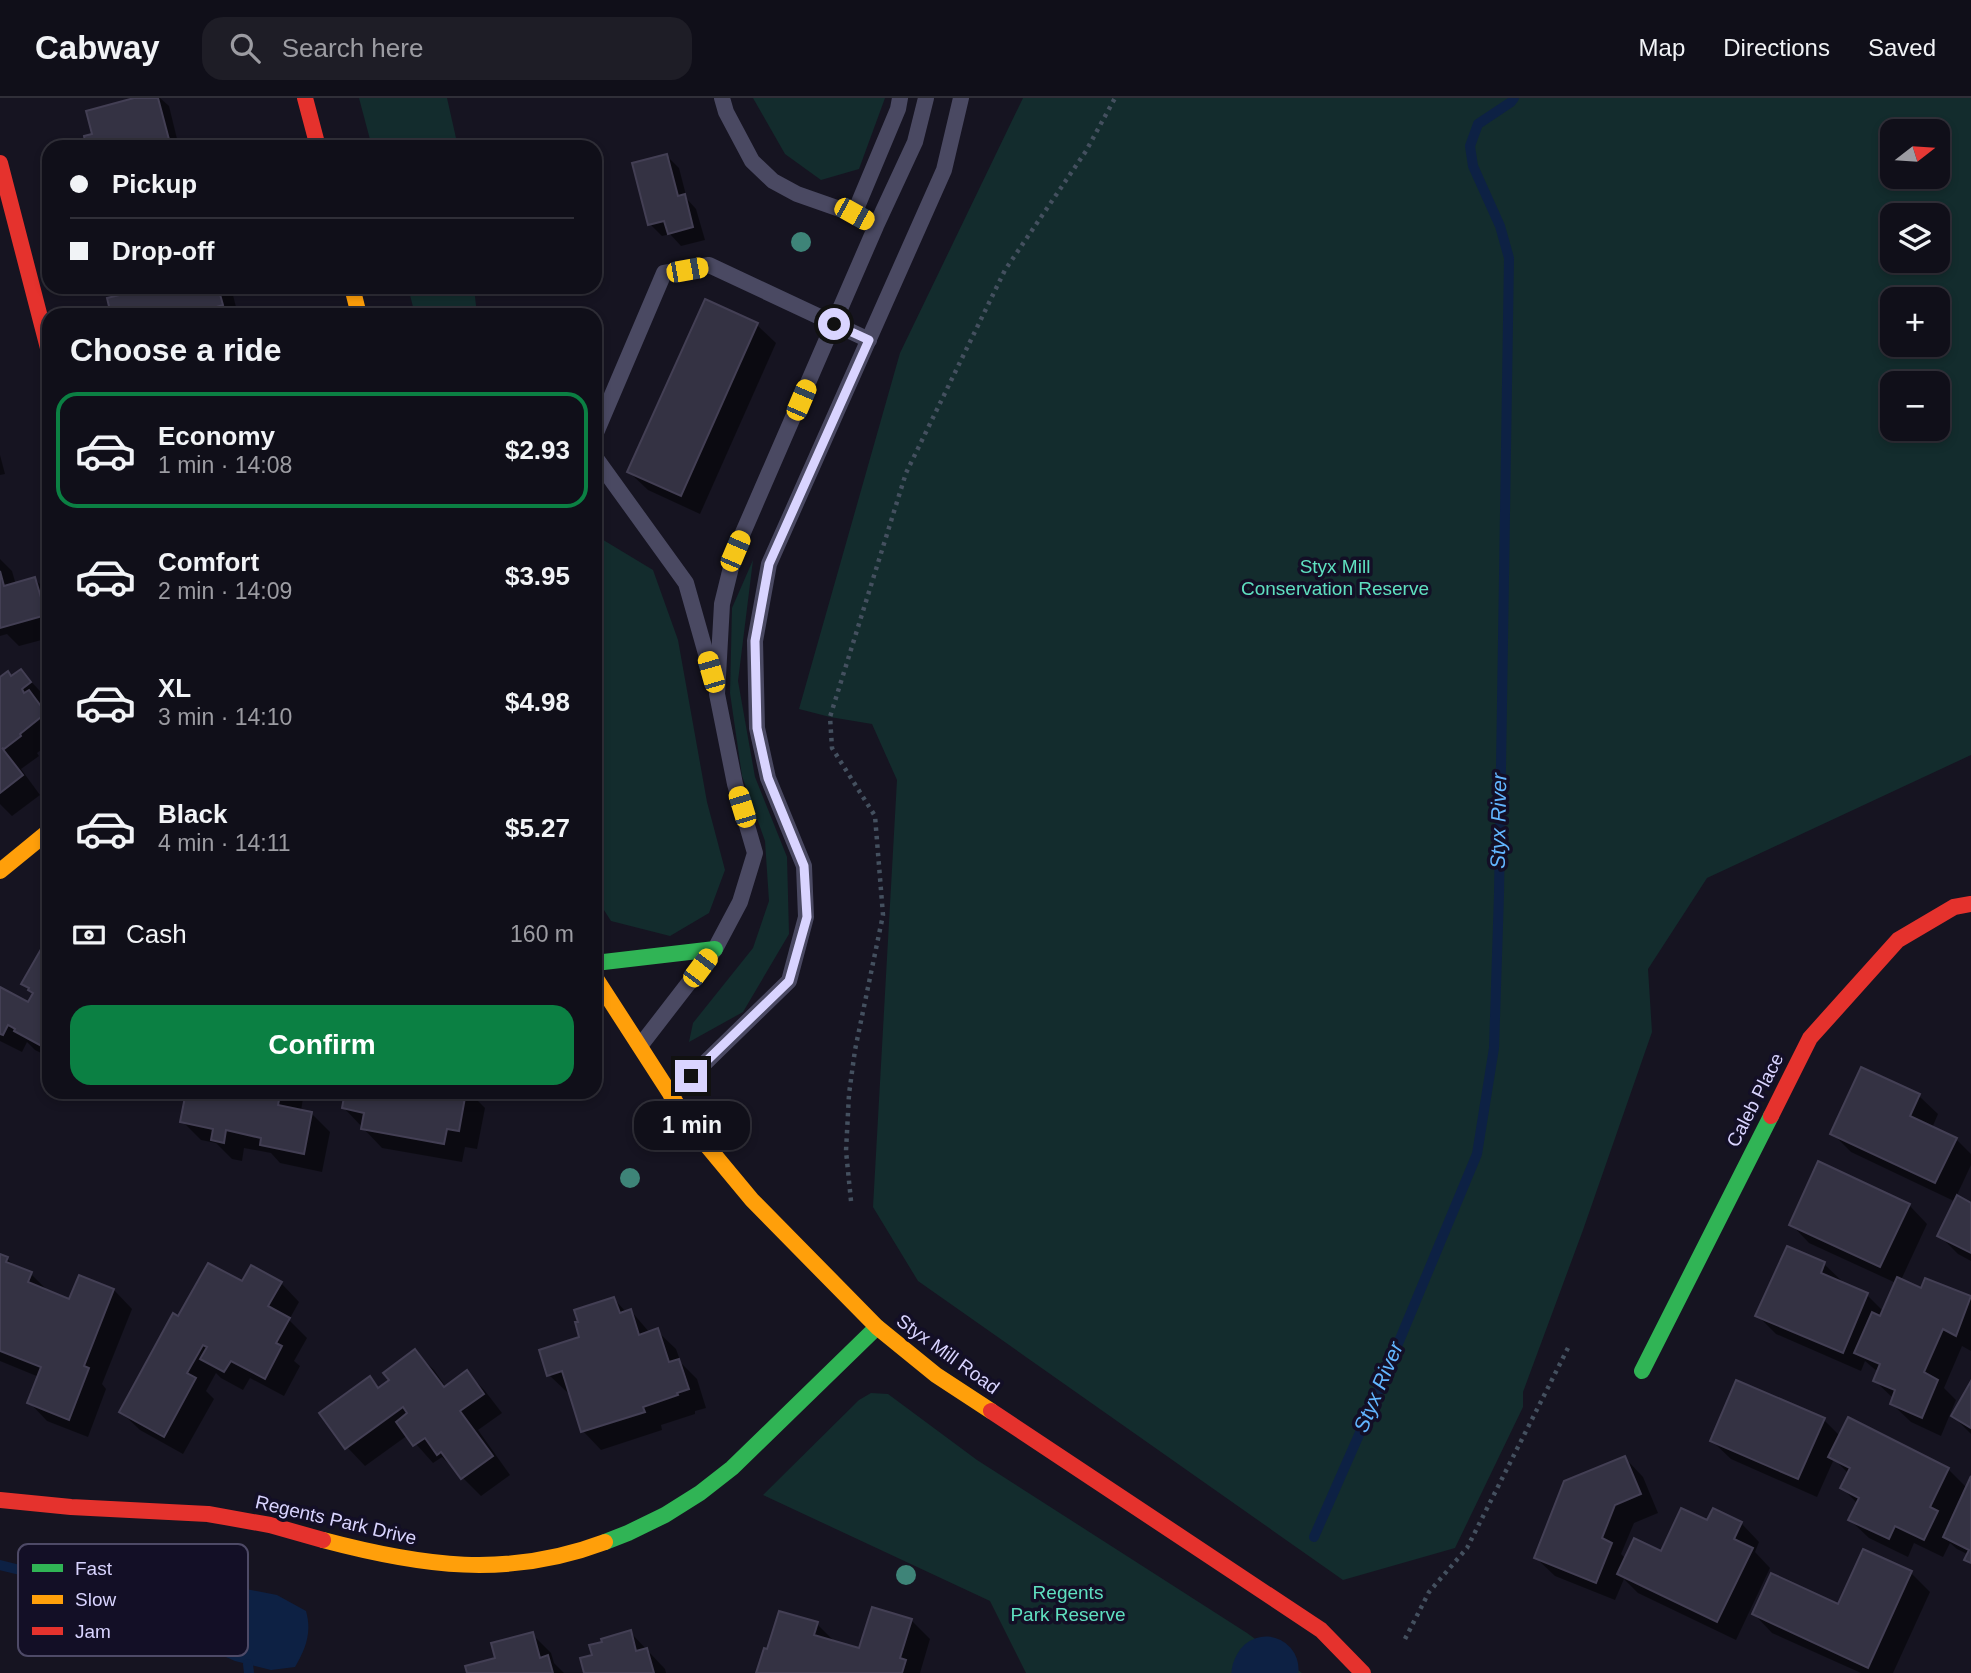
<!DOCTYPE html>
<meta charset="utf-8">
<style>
:root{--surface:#100f19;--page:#1e1d26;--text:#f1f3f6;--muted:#9c9ca2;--line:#302f38;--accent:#0b8043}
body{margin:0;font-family:Helvetica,sans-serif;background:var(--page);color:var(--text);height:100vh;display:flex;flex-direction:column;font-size:26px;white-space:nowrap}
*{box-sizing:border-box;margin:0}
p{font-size:23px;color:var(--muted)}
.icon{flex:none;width:38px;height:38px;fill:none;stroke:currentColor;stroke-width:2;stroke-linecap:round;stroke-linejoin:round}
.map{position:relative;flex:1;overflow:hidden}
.side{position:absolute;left:42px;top:210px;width:560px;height:791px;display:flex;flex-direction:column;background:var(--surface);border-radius:21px;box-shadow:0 4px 10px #0003,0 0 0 2px var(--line)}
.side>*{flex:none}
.banner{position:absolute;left:42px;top:42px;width:560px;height:154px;border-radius:21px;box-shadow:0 4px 10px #0003,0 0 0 2px var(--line);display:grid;align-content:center;height:154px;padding:0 28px;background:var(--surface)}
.needle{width:46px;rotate:73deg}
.buttons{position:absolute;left:1880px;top:21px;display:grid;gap:14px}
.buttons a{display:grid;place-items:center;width:70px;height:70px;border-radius:14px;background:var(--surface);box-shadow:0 4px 10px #0003,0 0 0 2px var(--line);font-size:35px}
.end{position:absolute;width:32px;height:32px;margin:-16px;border:9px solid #d9d4ff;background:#111;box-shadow:0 0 0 4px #111}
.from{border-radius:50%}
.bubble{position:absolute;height:49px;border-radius:21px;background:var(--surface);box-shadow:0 4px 10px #0003,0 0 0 2px var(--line);font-size:23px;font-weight:700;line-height:49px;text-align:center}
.car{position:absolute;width:21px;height:42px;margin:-21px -10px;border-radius:9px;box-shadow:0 0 5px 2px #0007;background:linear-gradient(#f5c518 24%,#345 0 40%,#f5c518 0 76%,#345 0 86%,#f5c518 0)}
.banner b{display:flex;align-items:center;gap:24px;height:66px;font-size:26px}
.banner b+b{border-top:2px solid var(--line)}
.banner i{width:18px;height:18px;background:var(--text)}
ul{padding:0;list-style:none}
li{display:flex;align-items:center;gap:21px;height:116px;margin:0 14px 10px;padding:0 14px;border:4px solid transparent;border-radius:21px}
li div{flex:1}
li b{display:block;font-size:26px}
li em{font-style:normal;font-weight:700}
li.on{border-color:var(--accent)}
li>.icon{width:63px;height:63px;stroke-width:1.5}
h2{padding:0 28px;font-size:32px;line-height:84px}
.pay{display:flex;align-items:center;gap:18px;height:77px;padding:0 28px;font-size:26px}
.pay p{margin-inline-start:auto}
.primary-button{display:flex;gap:14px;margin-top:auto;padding:14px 28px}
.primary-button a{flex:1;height:80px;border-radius:21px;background:var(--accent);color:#fff;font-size:28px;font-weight:700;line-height:80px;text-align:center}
header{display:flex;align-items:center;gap:42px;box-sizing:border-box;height:98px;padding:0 35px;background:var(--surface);border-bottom:2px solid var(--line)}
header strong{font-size:33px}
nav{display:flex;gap:38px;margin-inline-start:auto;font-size:24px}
.search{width:490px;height:63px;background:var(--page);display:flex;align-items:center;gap:18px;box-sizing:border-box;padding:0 24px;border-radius:21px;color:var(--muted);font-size:26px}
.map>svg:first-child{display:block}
.green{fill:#132c2d;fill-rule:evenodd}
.water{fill:#0d2144}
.shadow{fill:#0007}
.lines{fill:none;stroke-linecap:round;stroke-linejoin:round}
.stream{stroke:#0d2144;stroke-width:10}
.river{stroke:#0d2144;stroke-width:65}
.building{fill:#343243;stroke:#433f54;stroke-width:2}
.path{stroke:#44505f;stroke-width:4.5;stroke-dasharray:3.5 5;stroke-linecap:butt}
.lane{stroke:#4a4962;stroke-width:16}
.fast{stroke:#30b455;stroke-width:16}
.slow{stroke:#ff9f0a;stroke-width:16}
.jam{stroke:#e5322d;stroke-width:16}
.tree{fill:#3e8478}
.route{stroke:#d9d4ff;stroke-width:9}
.labels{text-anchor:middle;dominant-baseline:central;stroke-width:7;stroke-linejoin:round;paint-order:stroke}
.park-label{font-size:19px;fill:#5fe0c0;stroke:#130f26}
.street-label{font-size:19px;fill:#d9d4ff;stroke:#130f26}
.water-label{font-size:21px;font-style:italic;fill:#62b6ff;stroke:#130f26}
.key{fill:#130f26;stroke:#4e4a67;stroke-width:2}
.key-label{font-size:19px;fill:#d9d4ff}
</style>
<header>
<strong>Cabway</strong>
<div class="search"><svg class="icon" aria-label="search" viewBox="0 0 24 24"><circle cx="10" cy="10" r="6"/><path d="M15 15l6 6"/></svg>Search here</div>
<nav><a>Map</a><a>Directions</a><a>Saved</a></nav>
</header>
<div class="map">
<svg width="1971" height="1575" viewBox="0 0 1971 1575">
<rect width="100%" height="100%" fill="#161421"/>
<g class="green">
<path d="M 359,0 L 447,0 L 458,49 L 372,49 Z"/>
<path d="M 753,0 L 885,0 L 859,71 L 821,82 L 785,56 Z"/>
<path d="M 1023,0 L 1971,0 L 1971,657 L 1707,780 L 1648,871 L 1652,934 L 1583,1132 L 1523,1294 L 1523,1309 L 1455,1450 L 1343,1482 L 918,1183 L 873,1109 L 897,682 L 872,626 L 830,619 L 799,611 L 900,255 ZM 1937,33 L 1937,79 L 1892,79 L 1892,33 ZM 1937,117 L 1937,163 L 1892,163 L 1892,117 ZM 1937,201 L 1937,247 L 1892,247 L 1892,201 ZM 1937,285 L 1937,331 L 1892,331 L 1892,285 Z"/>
<path d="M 408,189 L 474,189 L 477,217 L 415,217 Z"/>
<path d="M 595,437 L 653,472 L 678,542 L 707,704 L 725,772 L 709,815 L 670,838 L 611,823 L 595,798 Z"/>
<path d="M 753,462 L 738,583 L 755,679 L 787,759 L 789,836 L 743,914 L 689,944 L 693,925 L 753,850 L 769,803 L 765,743 L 742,678 L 730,595 L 732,510 Z"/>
<path d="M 871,1295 L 888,1296 L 977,1362 L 1247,1535 L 1302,1575 L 1026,1575 L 990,1503 L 763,1397 L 859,1302 Z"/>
</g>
<path class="water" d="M 113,1459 L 169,1461 L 167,1480 L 231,1488 L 277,1497 L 306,1513 C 312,1534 306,1550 295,1569 L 271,1572 L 235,1563 L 210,1552 L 194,1536 L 176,1527 L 163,1529 L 153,1536 L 128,1537 L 96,1543 L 75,1540 L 63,1532 L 52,1517 L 43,1495 L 20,1472 L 37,1462 Z"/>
<g class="shadow">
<path d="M 140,0 L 160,0 L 169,8 L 179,49 L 88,49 L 94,37 Z"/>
<path d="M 667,58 L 679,70 L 687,101 L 696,111 L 705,142 L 681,148 L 670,136 L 662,138 L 650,126 Z"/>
<path d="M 115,189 L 157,189 L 143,193 L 147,197 L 176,189 L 224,189 L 233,197 L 238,217 L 113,217 L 124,198 Z"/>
<path d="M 757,227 L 776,245 L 700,416 L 648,392 L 629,374 Z"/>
<path d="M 0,357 L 5,376 L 0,377 Z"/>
<path d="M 0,461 L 12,473 L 16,487 L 35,481 L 49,496 L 49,540 L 19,548 L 7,536 L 0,538 Z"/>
<path d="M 21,573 L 39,592 L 48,603 L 42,608 L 49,616 L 49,646 L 37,655 L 39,658 L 21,671 L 40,697 L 12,718 L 0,706 L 0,581 L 12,579 Z"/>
<path d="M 49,841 L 49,959 L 35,952 L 27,944 L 22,954 L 0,943 L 0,891 L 29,907 L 34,896 L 23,885 Z"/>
<path d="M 188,994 L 304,994 L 301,1013 L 311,1015 L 330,1034 L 322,1074 L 280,1065 L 271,1055 L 244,1050 L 242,1063 L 232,1061 L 216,1045 L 201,1042 L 182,1023 Z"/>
<path d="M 346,994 L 469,994 L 485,1010 L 477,1051 L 465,1049 L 462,1064 L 382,1050 L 344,1010 Z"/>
<path d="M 1919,998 L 1938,1016 L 1932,1030 L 1956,1041 L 1971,1056 L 1971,1067 L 1956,1099 L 1971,1107 L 1971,1163 L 1958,1156 L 1940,1138 L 1956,1104 L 1851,1054 L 1832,1035 Z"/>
<path d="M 1909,1107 L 1927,1126 L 1901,1182 L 1922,1192 L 1971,1201 L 1971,1253 L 1962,1248 L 1944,1290 L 1956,1302 L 1941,1338 L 1911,1324 L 1892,1306 L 1894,1301 L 1875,1283 L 1879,1275 L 1865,1263 L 1861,1273 L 1776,1236 L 1757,1217 L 1788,1150 L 1824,1166 L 1843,1184 L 1867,1197 L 1884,1214 L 1896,1185 L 1809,1145 L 1791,1126 Z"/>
<path d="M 0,1158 L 7,1161 L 17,1170 L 31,1176 L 50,1195 L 70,1203 L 80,1179 L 114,1192 L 132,1211 L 102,1286 L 106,1291 L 88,1339 L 47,1323 L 29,1304 L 39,1279 L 0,1263 Z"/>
<path d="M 281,1185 L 299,1204 L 289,1222 L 307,1240 L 294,1263 L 300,1268 L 284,1298 L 250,1280 L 243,1292 L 221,1280 L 216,1275 L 206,1293 L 214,1301 L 183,1356 L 140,1332 L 121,1314 L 179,1221 L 242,1186 Z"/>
<path d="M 614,1201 L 627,1215 L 631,1213 L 650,1235 L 657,1233 L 676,1251 L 681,1265 L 697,1281 L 706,1310 L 695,1313 L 695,1316 L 661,1327 L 662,1332 L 601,1352 L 583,1333 L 571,1295 L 568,1295 L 549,1277 Z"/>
<path d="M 415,1254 L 434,1272 L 446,1289 L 467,1274 L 485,1293 L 502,1315 L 478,1332 L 510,1377 L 481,1398 L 442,1359 L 433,1365 L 408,1337 L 365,1368 L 347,1349 L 369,1280 L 380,1291 L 391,1283 Z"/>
<path d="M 1971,1286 L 1971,1336 L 1953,1318 Z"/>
<path d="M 1824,1322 L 1840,1338 L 1948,1371 L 1967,1390 L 1971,1382 L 1971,1466 L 1966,1461 L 1969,1457 L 1957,1451 L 1950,1445 L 1943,1459 L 1914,1445 L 1908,1459 L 1869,1440 L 1850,1422 L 1858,1406 L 1842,1390 L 1849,1376 L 1834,1361 L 1817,1399 L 1731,1361 L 1712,1343 Z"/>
<path d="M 1625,1360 L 1643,1379 L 1658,1415 L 1634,1425 L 1621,1456 L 1626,1461 L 1661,1456 L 1708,1424 L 1741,1425 L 1759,1444 L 1755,1454 L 1770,1470 L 1736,1542 L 1638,1495 L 1624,1481 L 1615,1502 L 1555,1478 L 1536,1460 Z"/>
<path d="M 1864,1453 L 1911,1475 L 1930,1494 L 1893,1575 L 1861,1575 L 1772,1535 L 1754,1516 L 1839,1508 Z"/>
<path d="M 911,1522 L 930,1541 L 920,1575 L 758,1575 L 768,1553 L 817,1526 L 836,1545 L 860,1553 Z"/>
<path d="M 630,1534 L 665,1571 L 666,1575 L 586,1575 L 594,1558 Z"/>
<path d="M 532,1536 L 551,1555 L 554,1565 L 564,1575 L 468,1575 L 497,1561 Z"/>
</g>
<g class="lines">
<g class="stream">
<path d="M 1314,1439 L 1380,1289 L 1477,1056 L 1494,950 L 1499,796 L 1509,160 L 1500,128 L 1473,68 L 1470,48 L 1478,26 L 1511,4 L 1514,0"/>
<path d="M 0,1467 L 20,1472"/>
<path d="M 248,1566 L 249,1575"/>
</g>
<path class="river" d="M 1264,1575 L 1266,1571"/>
</g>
<g class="building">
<path d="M 134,0 L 158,0 L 171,49 L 82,49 L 86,48 L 84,38 L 92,36 L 86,13 Z"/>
<path d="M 667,56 L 678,98 L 685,96 L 693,129 L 668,136 L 664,123 L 648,127 L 632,65 Z"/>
<path d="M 169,189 L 218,189 L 223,207 L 200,214 L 201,217 L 111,217 L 107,200 L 144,191 L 145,195 Z"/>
<path d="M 705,201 L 758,225 L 681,398 L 627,374 Z"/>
<path d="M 0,473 L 4,488 L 35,479 L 46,517 L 0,530 Z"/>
<path d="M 21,571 L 31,584 L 22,591 L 24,595 L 29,592 L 46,615 L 20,636 L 21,638 L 4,651 L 2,650 L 23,677 L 0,695 L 0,579 L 8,573 L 11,578 Z"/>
<path d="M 48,839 L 49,839 L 49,952 L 14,933 L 15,931 L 8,927 L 3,937 L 0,936 L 0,889 L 28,904 L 33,895 L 28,892 L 29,890 L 21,886 Z"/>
<path d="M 1861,969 L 1920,996 L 1910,1018 L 1957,1040 L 1935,1085 L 1830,1036 Z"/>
<path d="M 186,994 L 284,994 L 283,998 L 280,997 L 278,1007 L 312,1014 L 304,1056 L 260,1047 L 261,1040 L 226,1032 L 224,1045 L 211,1042 L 213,1031 L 180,1024 Z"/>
<path d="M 345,994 L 466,994 L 459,1033 L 447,1031 L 444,1046 L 361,1031 L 364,1015 L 342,1010 Z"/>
<path d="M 1818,1063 L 1910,1106 L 1880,1169 L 1789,1127 Z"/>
<path d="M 1957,1097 L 1971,1105 L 1971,1155 L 1937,1138 Z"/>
<path d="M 1787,1148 L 1825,1164 L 1821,1175 L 1868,1195 L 1843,1255 L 1755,1218 Z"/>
<path d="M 0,1156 L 8,1159 L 6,1164 L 32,1174 L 28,1184 L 69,1201 L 79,1177 L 114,1191 L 84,1268 L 89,1270 L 69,1322 L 27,1305 L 41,1269 L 0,1253 Z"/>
<path d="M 208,1165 L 242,1183 L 251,1167 L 282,1184 L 268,1208 L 290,1220 L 276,1245 L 282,1248 L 265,1281 L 231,1263 L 224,1274 L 200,1261 L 207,1249 L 203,1247 L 187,1275 L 196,1280 L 164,1339 L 119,1314 L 173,1215 L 178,1218 Z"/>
<path d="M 1897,1179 L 1921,1190 L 1925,1180 L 1971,1198 L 1956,1238 L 1943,1231 L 1924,1274 L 1938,1282 L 1922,1320 L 1890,1306 L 1895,1292 L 1873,1283 L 1880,1266 L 1854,1255 L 1872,1214 L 1880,1218 Z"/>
<path d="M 614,1199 L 620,1215 L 631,1211 L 639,1237 L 658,1230 L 669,1264 L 679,1261 L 689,1291 L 677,1295 L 678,1297 L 643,1309 L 645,1314 L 581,1334 L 562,1273 L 547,1278 L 539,1252 L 579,1239 L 575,1224 L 578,1224 L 574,1212 Z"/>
<path d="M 415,1251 L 444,1289 L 467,1272 L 484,1296 L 460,1313 L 493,1358 L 461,1381 L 441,1354 L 437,1357 L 425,1340 L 413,1348 L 396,1324 L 407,1315 L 403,1309 L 345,1351 L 319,1315 L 370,1278 L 378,1290 L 389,1282 L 383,1275 Z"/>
<path d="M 1736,1282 L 1825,1320 L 1798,1381 L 1710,1343 Z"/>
<path d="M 1971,1283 L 1971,1330 L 1951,1318 Z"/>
<path d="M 1848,1319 L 1949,1370 L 1930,1409 L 1938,1413 L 1924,1442 L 1895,1428 L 1889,1441 L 1848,1422 L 1859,1400 L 1840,1390 L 1850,1370 L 1828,1359 Z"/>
<path d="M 1625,1358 L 1641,1396 L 1615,1407 L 1602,1440 L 1612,1445 L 1596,1485 L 1534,1460 L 1564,1383 Z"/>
<path d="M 1971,1378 L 1971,1465 L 1964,1462 L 1969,1452 L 1943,1439 Z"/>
<path d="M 1681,1410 L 1707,1422 L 1713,1410 L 1742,1424 L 1734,1441 L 1753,1450 L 1717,1524 L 1617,1476 L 1634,1440 L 1661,1453 Z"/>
<path d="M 1863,1451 L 1912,1473 L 1868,1570 L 1752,1516 L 1771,1475 L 1838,1506 Z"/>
<path d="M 872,1509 L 912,1521 L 900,1560 L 906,1562 L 902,1575 L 756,1575 L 764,1550 L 767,1551 L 779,1513 L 818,1524 L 814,1537 L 859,1550 Z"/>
<path d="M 631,1532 L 636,1553 L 647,1550 L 654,1575 L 584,1575 L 580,1560 L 592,1557 L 589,1547 L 602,1544 L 601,1541 Z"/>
<path d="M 533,1534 L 540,1560 L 548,1557 L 553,1575 L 467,1575 L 465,1568 L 495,1560 L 491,1545 Z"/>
</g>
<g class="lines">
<g class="path">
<path d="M 851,1103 L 846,1053 L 849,996 L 855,952 L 883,817 L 875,718 L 832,650 L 830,619 L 906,375 L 1005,172 L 1086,53 L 1115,0"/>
<path d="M 1405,1541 L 1429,1494 L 1467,1450 L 1570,1246"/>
</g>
<g class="lane">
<path d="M 722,0 L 726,14 L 752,63 L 773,83 L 797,96 L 854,116 L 898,11 L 900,0"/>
<path d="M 595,337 L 664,175 L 709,167 L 869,242"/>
<path d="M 595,359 L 686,485 L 714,584"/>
<path d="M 640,948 L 715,851 L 740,804 L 755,755 L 735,686 L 717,596 L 722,506 L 735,453 L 876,128 L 915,44 L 926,0"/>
<path d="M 671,998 L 789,883 L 806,819 L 804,768 L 768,680 L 757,630 L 755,543 L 769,466 L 944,72 L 961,0"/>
</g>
<g class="fast">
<path d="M 595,865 L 715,851"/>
<path d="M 1642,1273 L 1771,1018"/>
<path d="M 605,1444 L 628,1435 L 665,1417 L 700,1395 L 732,1370 L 877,1229"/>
</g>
<g class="slow">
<path d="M 352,189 L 359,217"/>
<path d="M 0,773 L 49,733"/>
<path d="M 595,879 L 693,1031 L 752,1102 L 877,1229 L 936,1277 L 991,1313"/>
<path d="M 323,1442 C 421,1468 507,1481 605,1444"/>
</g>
<g class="jam">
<path d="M 305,0 L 318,49"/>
<path d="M 0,65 L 49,254"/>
<path d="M 1771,1018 L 1810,940 L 1898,842 L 1954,809 L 1971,806"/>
<path d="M 991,1313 L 1321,1532 L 1363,1575"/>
<path d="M 0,1402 L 71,1409 L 208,1416 L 270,1427 L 323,1442"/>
</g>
</g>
<g class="tree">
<circle cx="801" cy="144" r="10"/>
<circle cx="630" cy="1080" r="10"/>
<circle cx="906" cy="1477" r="10"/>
</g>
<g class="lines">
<path class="route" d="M 691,978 L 789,883 L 807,819 L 804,768 L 768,680 L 757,630 L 755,543 L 769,466 L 869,242 L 834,226"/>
</g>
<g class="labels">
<g class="park-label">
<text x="1335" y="468">Styx Mill<tspan x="1335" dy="22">Conservation Reserve</tspan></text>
<text x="1068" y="1494">Regents<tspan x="1068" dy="22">Park Reserve</tspan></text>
</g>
<g class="street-label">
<text transform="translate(1755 1002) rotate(-63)">Caleb Place</text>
<text transform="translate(948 1256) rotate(36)">Styx Mill Road</text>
<text transform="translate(336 1422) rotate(13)">Regents Park Drive</text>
</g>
<g class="water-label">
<text transform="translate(1498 723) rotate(-89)">Styx River</text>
<text transform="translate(1378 1289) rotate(-67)">Styx River</text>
</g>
</g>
<rect x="18" y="1446" width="230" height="112" rx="10" class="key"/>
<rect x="32" y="1466" width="31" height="8" fill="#30b455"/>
<rect x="32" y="1497" width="31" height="9" fill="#ff9f0a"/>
<rect x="32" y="1529" width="31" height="8" fill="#e5322d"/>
<g class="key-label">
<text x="75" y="1477">Fast</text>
<text x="75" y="1508">Slow</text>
<text x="75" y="1540">Jam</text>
</g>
</svg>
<div class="buttons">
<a><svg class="needle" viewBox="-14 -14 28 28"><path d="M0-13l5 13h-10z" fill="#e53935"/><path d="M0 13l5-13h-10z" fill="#9c9ca2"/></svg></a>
<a><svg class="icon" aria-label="layers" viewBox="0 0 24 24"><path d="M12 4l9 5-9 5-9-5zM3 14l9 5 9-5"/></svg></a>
<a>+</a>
<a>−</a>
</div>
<i class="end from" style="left:834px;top:226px"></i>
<i class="end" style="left:691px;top:978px"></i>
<div class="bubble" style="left:634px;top:1003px;width:116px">1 min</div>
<i class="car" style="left:854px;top:116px;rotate:119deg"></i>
<i class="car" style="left:687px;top:172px;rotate:80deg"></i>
<i class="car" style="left:801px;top:302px;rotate:23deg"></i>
<i class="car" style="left:735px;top:453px;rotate:23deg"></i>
<i class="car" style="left:711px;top:574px;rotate:344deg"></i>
<i class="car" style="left:742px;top:709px;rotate:343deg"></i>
<i class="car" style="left:700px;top:870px;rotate:37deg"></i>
<div class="banner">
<b><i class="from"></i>Pickup</b>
<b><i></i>Drop-off</b>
</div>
<section class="side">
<h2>Choose a ride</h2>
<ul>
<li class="on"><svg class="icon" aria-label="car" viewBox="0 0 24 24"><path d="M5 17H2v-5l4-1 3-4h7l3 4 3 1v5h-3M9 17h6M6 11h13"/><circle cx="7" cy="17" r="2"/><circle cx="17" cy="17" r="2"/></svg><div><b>Economy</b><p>1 min · 14:08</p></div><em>$2.93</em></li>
<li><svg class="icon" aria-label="car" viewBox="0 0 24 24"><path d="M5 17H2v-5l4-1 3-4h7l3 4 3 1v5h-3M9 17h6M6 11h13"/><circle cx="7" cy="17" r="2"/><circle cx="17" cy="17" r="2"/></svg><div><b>Comfort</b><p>2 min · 14:09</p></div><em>$3.95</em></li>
<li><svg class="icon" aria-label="car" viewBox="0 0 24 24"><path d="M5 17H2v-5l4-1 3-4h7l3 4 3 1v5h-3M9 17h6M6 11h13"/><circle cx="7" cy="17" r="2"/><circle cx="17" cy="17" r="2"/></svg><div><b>XL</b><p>3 min · 14:10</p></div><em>$4.98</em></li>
<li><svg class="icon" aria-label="car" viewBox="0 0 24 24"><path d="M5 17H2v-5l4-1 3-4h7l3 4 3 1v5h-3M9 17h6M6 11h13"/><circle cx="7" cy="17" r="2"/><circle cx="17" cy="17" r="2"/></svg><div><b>Black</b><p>4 min · 14:11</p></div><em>$5.27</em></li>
</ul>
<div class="pay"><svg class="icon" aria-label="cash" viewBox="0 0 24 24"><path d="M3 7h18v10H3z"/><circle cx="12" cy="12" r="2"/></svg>Cash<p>160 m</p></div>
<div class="primary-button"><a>Confirm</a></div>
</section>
</div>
